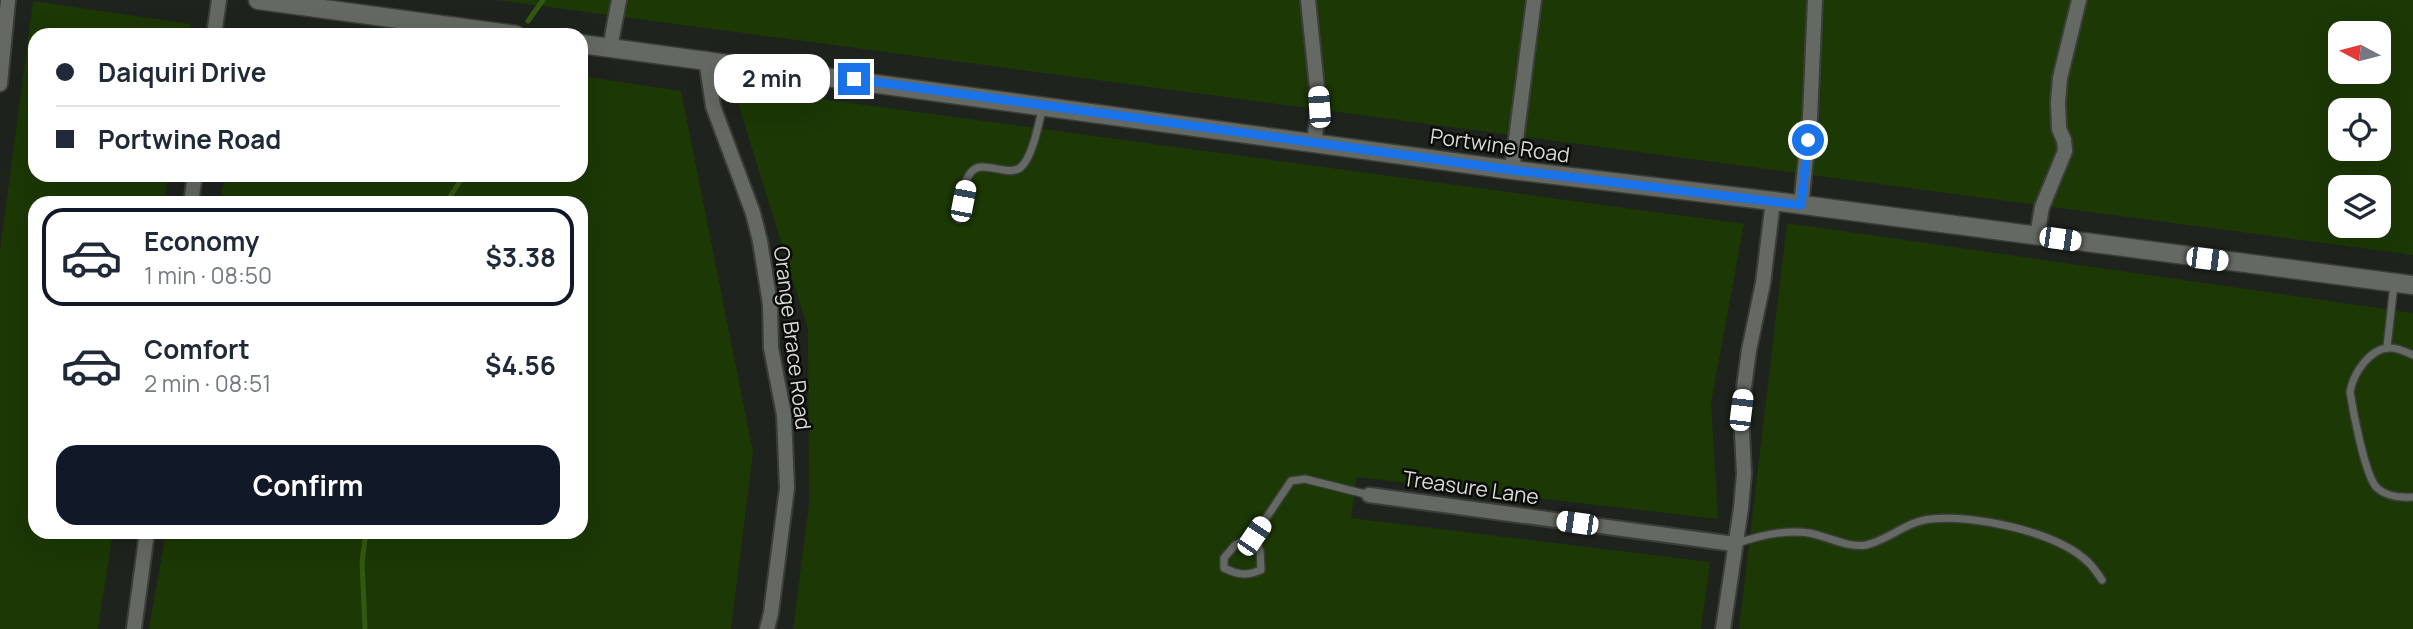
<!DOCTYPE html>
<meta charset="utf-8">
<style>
:root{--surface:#fff;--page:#f6f6f7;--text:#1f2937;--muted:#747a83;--line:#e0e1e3;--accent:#111827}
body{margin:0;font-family:Manrope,sans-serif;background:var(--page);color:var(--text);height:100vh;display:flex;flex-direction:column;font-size:26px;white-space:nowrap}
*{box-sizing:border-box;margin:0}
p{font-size:23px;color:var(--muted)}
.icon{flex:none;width:38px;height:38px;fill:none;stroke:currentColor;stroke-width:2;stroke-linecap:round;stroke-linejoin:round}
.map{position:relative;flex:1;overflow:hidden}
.details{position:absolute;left:28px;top:196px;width:560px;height:343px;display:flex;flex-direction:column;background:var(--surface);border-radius:21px;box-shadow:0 7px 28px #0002}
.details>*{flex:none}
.hud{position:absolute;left:28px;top:28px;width:560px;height:154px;border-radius:21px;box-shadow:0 7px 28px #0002;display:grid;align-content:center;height:154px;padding:0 28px;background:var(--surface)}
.needle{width:46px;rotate:277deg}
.controls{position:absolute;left:2328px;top:21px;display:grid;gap:14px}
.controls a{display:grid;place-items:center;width:63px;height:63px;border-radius:14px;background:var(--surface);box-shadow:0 7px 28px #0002;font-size:35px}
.end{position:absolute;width:32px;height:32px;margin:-16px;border:9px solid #1a73e8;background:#fff;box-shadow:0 0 0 4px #fff}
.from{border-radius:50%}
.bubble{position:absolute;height:49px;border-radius:21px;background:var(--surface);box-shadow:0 7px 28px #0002;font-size:23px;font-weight:700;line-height:49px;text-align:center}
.car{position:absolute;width:21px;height:42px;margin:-21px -10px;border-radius:9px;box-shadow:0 0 5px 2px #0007;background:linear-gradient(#fff 24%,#345 0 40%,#fff 0 76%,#345 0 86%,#fff 0)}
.hud b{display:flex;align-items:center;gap:24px;height:66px;font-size:26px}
.hud b+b{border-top:2px solid var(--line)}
.hud i{width:18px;height:18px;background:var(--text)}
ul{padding:12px 0 0;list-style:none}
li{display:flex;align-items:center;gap:21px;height:98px;margin:0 14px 10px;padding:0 14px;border:4px solid transparent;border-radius:21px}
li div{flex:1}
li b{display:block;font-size:26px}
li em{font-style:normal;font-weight:700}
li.current{border-color:var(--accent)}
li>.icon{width:63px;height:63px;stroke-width:1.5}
.cta{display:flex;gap:14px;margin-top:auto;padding:14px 28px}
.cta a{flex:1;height:80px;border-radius:21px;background:var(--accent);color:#fff;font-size:28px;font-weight:700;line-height:80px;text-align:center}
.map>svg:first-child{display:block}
.green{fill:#1c3805;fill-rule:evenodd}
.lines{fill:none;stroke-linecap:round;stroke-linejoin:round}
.stream{stroke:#325912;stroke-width:5}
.lane-casing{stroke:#3b3d39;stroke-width:10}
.street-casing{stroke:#3b3d39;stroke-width:18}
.secondary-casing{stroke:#3b3d39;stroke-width:21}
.lane{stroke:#656963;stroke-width:7}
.street{stroke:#656963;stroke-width:14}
.secondary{stroke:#656963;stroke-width:18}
.route{stroke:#1a73e8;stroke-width:9}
.labels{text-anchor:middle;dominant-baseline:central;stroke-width:5;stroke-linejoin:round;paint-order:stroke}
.street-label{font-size:21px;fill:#d8dad6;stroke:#0a0b09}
</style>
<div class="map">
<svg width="2413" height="629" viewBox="0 0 2413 629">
<rect width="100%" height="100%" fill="#1f231d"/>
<g class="green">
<path d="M 496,0 L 2413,0 L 2413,255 ZM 2340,33 L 2378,33 L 2378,72 L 2340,72 ZM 2340,110 L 2378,110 L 2378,149 L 2340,149 ZM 2340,187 L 2378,187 L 2378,226 L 2340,226 Z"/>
<path d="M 33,1 L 191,24 L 190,35 L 35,35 L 35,175 L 168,175 L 164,203 L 35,203 L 35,532 L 113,532 L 98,629 L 0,629 L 0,251 Z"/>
<path d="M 581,76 L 681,91 L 753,452 L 731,629 L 149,629 L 166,532 L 581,532 L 581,203 L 220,203 L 225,175 L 581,175 Z"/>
<path d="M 733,87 L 1744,224 L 1711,403 L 1718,519 L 1357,477 L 1351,518 L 1710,562 L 1701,629 L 793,629 L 809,504 L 808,329 Z"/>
<path d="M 1787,223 L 2413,313 L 2413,629 L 1739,629 Z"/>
</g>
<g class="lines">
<g class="stream">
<path d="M 528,21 L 543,0"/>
<path d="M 446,203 L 464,175"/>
<path d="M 365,629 L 362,562 L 366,532"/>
</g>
<defs>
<g id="lane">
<path d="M 959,219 C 962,204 962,167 982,167 C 989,167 997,169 1004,170 C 1009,171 1015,171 1020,168 C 1033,158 1039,121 1043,106"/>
<path d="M 2387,347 L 2394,284"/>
<path d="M 2413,355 C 2406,352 2398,348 2391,348 C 2370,347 2353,374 2350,392 C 2353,411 2365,476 2377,488 C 2387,497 2400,498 2413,497"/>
<path d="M 1254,536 L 1260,551 L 1261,570 C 1247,576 1238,575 1224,568 L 1224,558 L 1235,545 L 1254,536 L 1291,481 L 1305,479 L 1369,495"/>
<path d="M 1735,544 C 1758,536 1785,529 1809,533 C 1827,536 1847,548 1866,545 C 1889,540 1907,521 1931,519 C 1974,514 2058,532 2089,563 C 2094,568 2098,574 2102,580"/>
</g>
<g id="street">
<path d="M 1308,0 L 1319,107 L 1314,142"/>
<path d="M 214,35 L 219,0"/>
<path d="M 610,48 L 619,0"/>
<path d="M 706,59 L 713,106 L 753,213 L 760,241 L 770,304 L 771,348 L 784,415 L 787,488 L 771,613 L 767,629"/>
<path d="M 0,84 L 8,0"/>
<path d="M 1512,170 L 1534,0"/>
<path d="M 191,203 L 195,175"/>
<path d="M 1801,206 L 1810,118 L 1815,0"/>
<path d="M 2037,236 L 2042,207 L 2065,151 L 2064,140 L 2059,129 L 2058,102 L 2060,78 L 2079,0"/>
<path d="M 1369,495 L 1734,544"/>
<path d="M 134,629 L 147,532"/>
<path d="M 1723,629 L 1741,508 L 1744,474 L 1741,410 L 1749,350 L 1763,283 L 1773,201"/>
</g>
<g id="secondary">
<path d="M 258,0 L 516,35"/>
<path d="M 581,44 L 1512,170 L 1773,201 L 2413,285"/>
</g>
</defs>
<use href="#lane" class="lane-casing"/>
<use href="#street" class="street-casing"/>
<use href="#secondary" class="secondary-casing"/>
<use href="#lane" class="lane"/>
<use href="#street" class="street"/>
<use href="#secondary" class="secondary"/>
</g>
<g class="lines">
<path class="route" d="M 854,79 L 1512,170 L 1801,205 L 1808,140"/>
</g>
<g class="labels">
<g class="street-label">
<text transform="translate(1500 145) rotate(8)">Portwine Road</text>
<text transform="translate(793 338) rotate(83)">Orange Brace Road</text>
<text transform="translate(1471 487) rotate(8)">Treasure Lane</text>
</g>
</g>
</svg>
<div class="controls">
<a><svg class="needle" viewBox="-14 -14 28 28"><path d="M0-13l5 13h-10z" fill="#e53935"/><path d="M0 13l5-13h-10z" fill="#747a83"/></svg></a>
<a><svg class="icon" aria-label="locate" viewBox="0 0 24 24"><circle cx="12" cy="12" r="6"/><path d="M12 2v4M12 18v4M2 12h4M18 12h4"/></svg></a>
<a><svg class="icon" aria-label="layers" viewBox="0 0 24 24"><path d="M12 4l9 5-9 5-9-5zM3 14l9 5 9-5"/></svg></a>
</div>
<i class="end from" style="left:1808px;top:140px"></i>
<i class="end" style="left:854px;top:79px"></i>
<div class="bubble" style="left:714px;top:54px;width:116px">2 min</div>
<i class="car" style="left:1319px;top:107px;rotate:356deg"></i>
<i class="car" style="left:963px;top:201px;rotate:11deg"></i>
<i class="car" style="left:2060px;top:239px;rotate:98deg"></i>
<i class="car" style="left:2207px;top:259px;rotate:97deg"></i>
<i class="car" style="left:1741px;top:410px;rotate:7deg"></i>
<i class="car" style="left:1577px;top:523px;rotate:278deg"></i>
<i class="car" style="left:1254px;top:536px;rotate:34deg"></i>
<div class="hud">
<b><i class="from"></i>Daiquiri Drive</b>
<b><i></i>Portwine Road</b>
</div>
<section class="details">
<ul>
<li class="current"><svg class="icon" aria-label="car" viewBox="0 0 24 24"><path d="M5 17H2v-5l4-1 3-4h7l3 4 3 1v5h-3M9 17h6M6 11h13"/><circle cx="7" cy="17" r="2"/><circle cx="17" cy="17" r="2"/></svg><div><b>Economy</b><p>1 min · 08:50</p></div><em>$3.38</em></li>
<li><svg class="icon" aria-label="car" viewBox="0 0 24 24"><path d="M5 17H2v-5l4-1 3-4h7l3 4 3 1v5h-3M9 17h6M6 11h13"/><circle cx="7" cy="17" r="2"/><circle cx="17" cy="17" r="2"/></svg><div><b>Comfort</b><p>2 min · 08:51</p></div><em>$4.56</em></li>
</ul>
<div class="cta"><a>Confirm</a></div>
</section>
</div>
